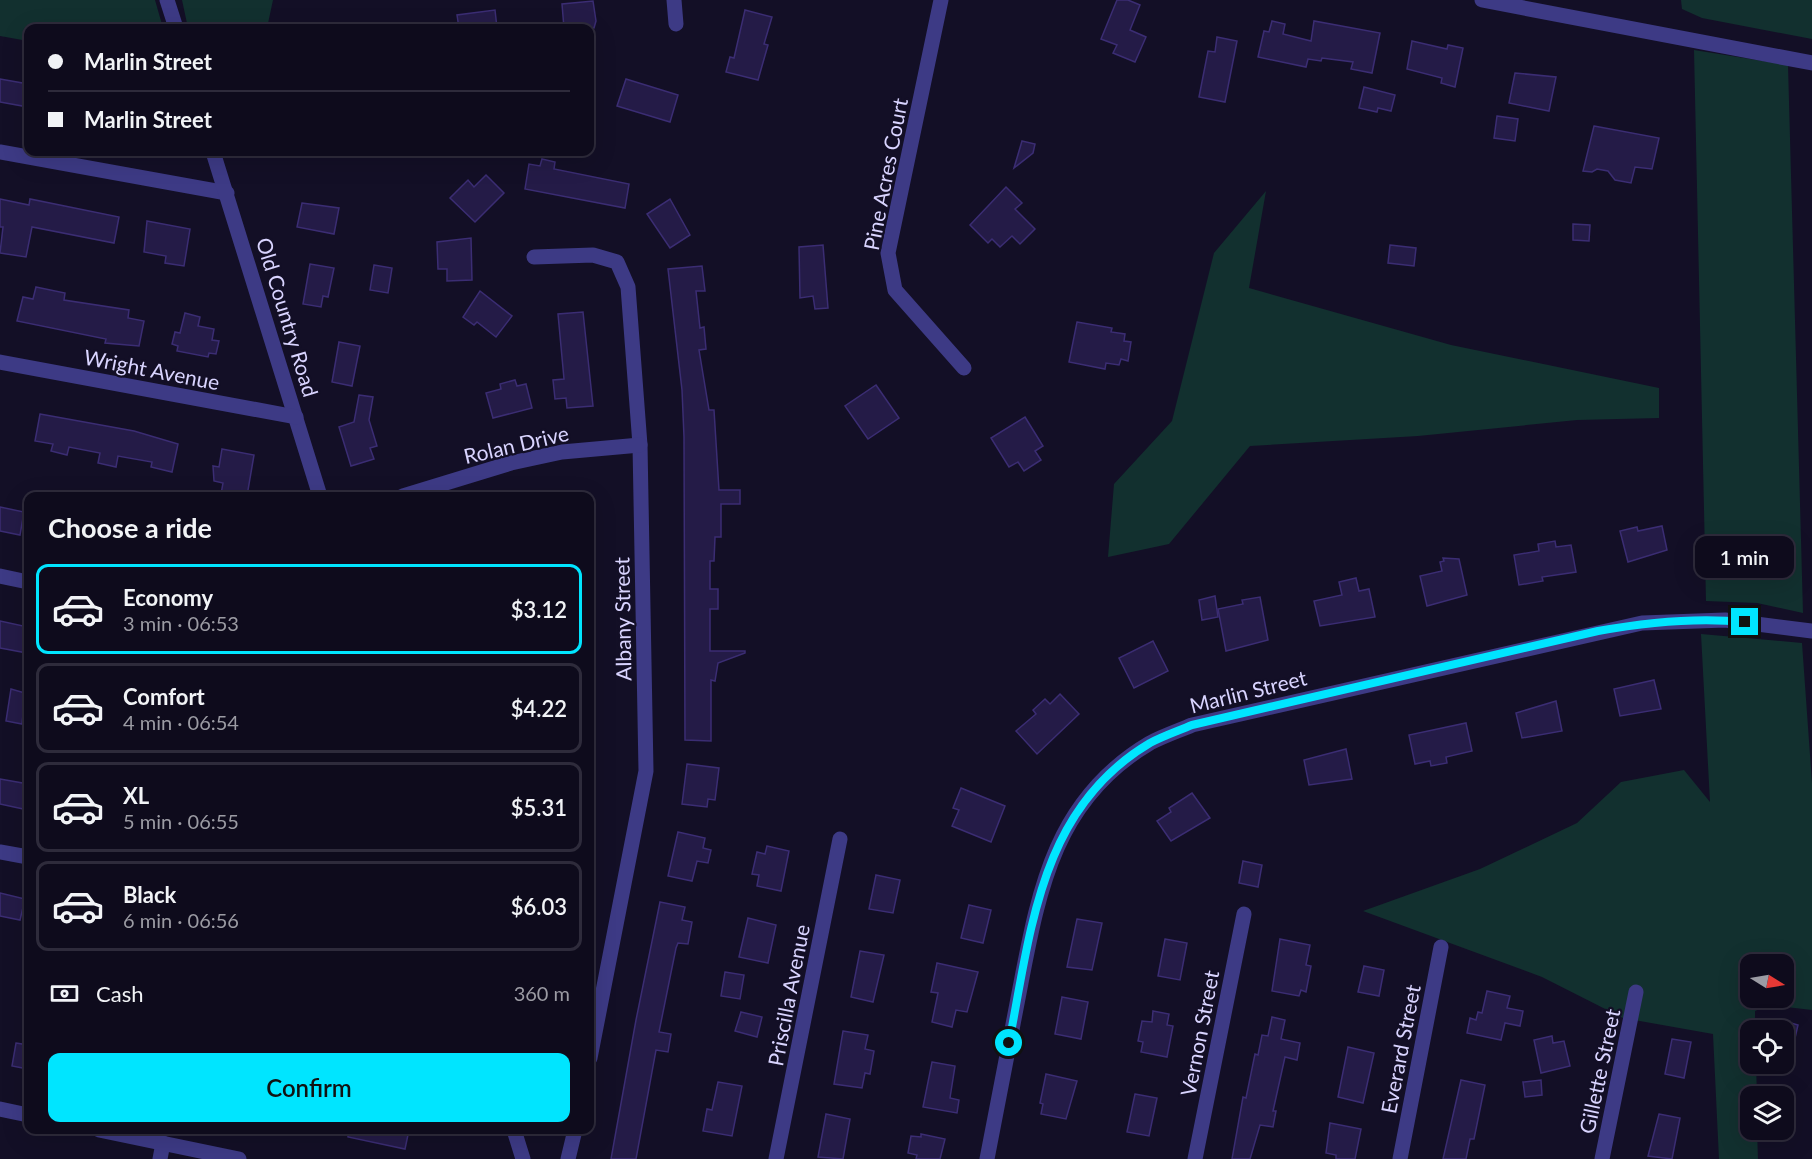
<!DOCTYPE html>
<meta charset="utf-8">
<style>
:root{--surface:#0e0b1c;--page:#1c1929;--text:#f1f3f6;--muted:#9b9ba3;--line:#2e2b3b;--accent:#00e5ff}
body{margin:0;font-family:Lato,sans-serif;background:var(--page);color:var(--text);height:100vh;display:flex;flex-direction:column;font-size:22px;white-space:nowrap}
*{box-sizing:border-box;margin:0}
p{font-size:20px;color:var(--muted)}
.icon{flex:none;width:33px;height:33px;fill:none;stroke:currentColor;stroke-width:2;stroke-linecap:round;stroke-linejoin:round}
.map{position:relative;flex:1;overflow:hidden}
.side{position:absolute;left:24px;top:492px;width:570px;height:642px;display:flex;flex-direction:column;background:var(--surface);border-radius:12px;box-shadow:0 6px 24px #0002,0 0 0 2px var(--line)}
.side>*{flex:none}
.banner{position:absolute;left:24px;top:24px;width:570px;height:132px;border-radius:12px;box-shadow:0 6px 24px #0002,0 0 0 2px var(--line);display:grid;align-content:center;height:132px;padding:0 24px;background:var(--surface)}
.needle{width:39px;rotate:101deg}
.fabs{position:absolute;left:1740px;top:954px;display:grid;gap:12px}
.fabs a{display:grid;place-items:center;width:54px;height:54px;border-radius:12px;background:var(--surface);box-shadow:0 6px 24px #0002,0 0 0 2px var(--line);font-size:30px}
.end{position:absolute;width:27px;height:27px;margin:-14px;border:8px solid #00e5ff;background:#111;box-shadow:0 0 0 3px #111}
.from{border-radius:50%}
.bubble{position:absolute;height:42px;border-radius:12px;background:var(--surface);box-shadow:0 6px 24px #0002,0 0 0 2px var(--line);font-size:20px;font-weight:600;line-height:42px;text-align:center}
.banner b{display:flex;align-items:center;gap:21px;height:57px;font-size:22px}
.banner b+b{border-top:2px solid var(--line)}
.banner i{width:15px;height:15px;background:var(--text)}
ul{padding:0;list-style:none}
li{display:flex;align-items:center;gap:18px;height:90px;margin:0 12px 9px;padding:0 12px;border:3px solid var(--line);border-radius:12px}
li div{flex:1}
li b{display:block;font-size:22px}
li em{font-style:normal;font-weight:600}
li.selected{border-color:var(--accent)}
li>.icon{width:54px;height:54px;stroke-width:1.5}
h2{padding:0 24px;font-size:27px;line-height:72px}
.pay{display:flex;align-items:center;gap:15px;height:66px;padding:0 24px;font-size:22px}
.pay p{margin-inline-start:auto}
.cta{display:flex;gap:12px;margin-top:auto;padding:12px 24px}
.cta a{flex:1;height:69px;border-radius:12px;background:var(--accent);color:#111;font-size:24px;font-weight:600;line-height:69px;text-align:center}
.map>svg:first-child{display:block}
.green{fill:#12302f;fill-rule:evenodd}
.building{fill:#241b47;stroke:#3b2d73;stroke-width:1.5}
.lines{fill:none;stroke-linecap:round;stroke-linejoin:round}
.minor{stroke:#3d3a85;stroke-width:15}
.tertiary{stroke:#3d3a85;stroke-width:15}
.route{stroke:#00e5ff;stroke-width:8}
.labels{text-anchor:middle;dominant-baseline:central;stroke-width:4.5;stroke-linejoin:round;paint-order:stroke}
.street-label{font-size:21px;fill:#d9d4ff;stroke:#130f26}
</style>
<div class="map">
<svg width="1812" height="1159" viewBox="0 0 1812 1159">
<rect width="100%" height="100%" fill="#130f26"/>
<g class="green">
<path d="M 0,0 L 155,0 L 163,28 L 28,28 L 28,41 L 0,36 Z"/>
<path d="M 182,0 L 273,0 L 267,28 L 188,28 Z"/>
<path d="M 1681,0 L 1812,0 L 1812,39 L 1702,18 L 1682,9 Z"/>
<path d="M 1694,50 L 1788,65 L 1803,613 L 1757,603 L 1706,601 Z"/>
<path d="M 1266,191 L 1249,288 L 1451,345 L 1659,388 L 1659,418 L 1577,420 L 1418,436 L 1250,446 L 1169,544 L 1108,557 L 1114,484 L 1172,421 L 1214,253 Z"/>
<path d="M 1701,634 L 1802,643 L 1812,783 L 1812,1010 L 1769,1005 L 1755,1011 L 1755,1030 L 1750,1030 L 1750,1064 L 1756,1064 L 1757,1096 L 1750,1096 L 1750,1130 L 1757,1130 L 1758,1159 L 1719,1159 L 1713,1034 L 1623,1018 L 1542,977 L 1363,911 L 1480,869 L 1577,823 L 1621,782 L 1684,770 L 1710,802 ZM 1750,964 L 1784,964 L 1784,998 L 1750,998 Z"/>
</g>
<g class="building">
<path d="M 1117,0 L 1128,0 L 1140,5 L 1130,30 L 1146,37 L 1135,62 L 1113,53 L 1117,45 L 1101,39 Z"/>
<path d="M 593,1 L 596,21 L 594,28 L 564,28 L 562,4 Z"/>
<path d="M 495,10 L 497,28 L 459,28 L 457,15 Z"/>
<path d="M 745,10 L 772,17 L 764,44 L 768,45 L 758,80 L 726,72 L 730,57 L 734,58 Z"/>
<path d="M 1272,21 L 1285,24 L 1283,34 L 1311,41 L 1314,21 L 1380,33 L 1372,73 L 1351,69 L 1353,62 L 1322,58 L 1321,61 L 1308,59 L 1306,67 L 1258,57 L 1264,31 L 1269,32 Z"/>
<path d="M 1217,37 L 1237,41 L 1225,102 L 1199,97 L 1208,51 L 1215,52 Z"/>
<path d="M 1412,41 L 1447,49 L 1448,45 L 1463,48 L 1455,87 L 1441,83 L 1442,78 L 1407,69 Z"/>
<path d="M 1515,73 L 1556,77 L 1549,111 L 1509,103 Z"/>
<path d="M 0,79 L 28,84 L 28,107 L 0,102 Z"/>
<path d="M 626,79 L 678,95 L 670,122 L 617,106 Z"/>
<path d="M 1364,87 L 1395,95 L 1391,111 L 1378,108 L 1377,112 L 1359,108 Z"/>
<path d="M 1497,116 L 1518,119 L 1515,141 L 1494,138 Z"/>
<path d="M 1594,126 L 1659,138 L 1652,169 L 1635,167 L 1631,183 L 1615,180 L 1608,171 L 1597,169 L 1592,172 L 1583,171 Z"/>
<path d="M 1022,141 L 1035,144 L 1033,153 L 1014,168 Z"/>
<path d="M 542,159 L 555,162 L 554,169 L 629,184 L 625,208 L 525,189 L 529,164 L 540,166 Z"/>
<path d="M 486,175 L 504,193 L 475,222 L 450,198 L 468,180 L 474,187 Z"/>
<path d="M 1006,187 L 1022,203 L 1015,209 L 1035,229 L 1020,244 L 1012,236 L 1000,247 L 992,239 L 988,243 L 970,225 Z"/>
<path d="M 0,199 L 29,205 L 30,199 L 119,217 L 114,243 L 32,227 L 26,257 L 0,253 L 3,227 L 0,227 Z"/>
<path d="M 670,199 L 690,235 L 670,248 L 647,214 Z"/>
<path d="M 302,203 L 339,208 L 334,234 L 297,227 Z"/>
<path d="M 147,221 L 190,229 L 184,266 L 165,263 L 166,256 L 144,252 Z"/>
<path d="M 1573,224 L 1590,225 L 1589,241 L 1573,240 Z"/>
<path d="M 471,238 L 472,280 L 447,281 L 447,269 L 438,269 L 437,242 Z"/>
<path d="M 823,245 L 828,308 L 815,309 L 813,296 L 800,298 L 799,247 Z"/>
<path d="M 1390,245 L 1416,248 L 1414,266 L 1388,263 Z"/>
<path d="M 310,264 L 334,268 L 328,297 L 323,296 L 321,307 L 303,304 Z"/>
<path d="M 374,265 L 392,268 L 388,293 L 370,290 Z"/>
<path d="M 702,266 L 705,291 L 696,291 L 700,328 L 704,327 L 706,349 L 699,350 L 709,410 L 714,410 L 719,490 L 740,490 L 740,504 L 721,504 L 721,537 L 715,537 L 714,561 L 710,561 L 710,589 L 718,589 L 718,609 L 710,609 L 710,651 L 745,651 L 745,653 L 718,663 L 715,681 L 711,680 L 711,741 L 685,740 L 684,437 L 682,390 L 668,269 Z"/>
<path d="M 36,287 L 65,293 L 64,300 L 129,310 L 128,318 L 144,321 L 139,346 L 105,343 L 106,339 L 17,321 L 23,297 L 33,299 Z"/>
<path d="M 480,291 L 512,316 L 496,337 L 477,322 L 474,325 L 463,317 Z"/>
<path d="M 583,312 L 593,406 L 567,408 L 566,398 L 555,399 L 553,380 L 564,379 L 558,314 Z"/>
<path d="M 185,313 L 200,317 L 198,326 L 214,329 L 212,340 L 219,341 L 216,354 L 209,353 L 208,357 L 177,351 L 178,346 L 172,344 L 175,332 L 180,333 Z"/>
<path d="M 1077,322 L 1112,328 L 1111,332 L 1125,334 L 1124,341 L 1131,342 L 1128,361 L 1121,359 L 1119,365 L 1106,363 L 1105,369 L 1069,362 Z"/>
<path d="M 339,342 L 360,346 L 352,386 L 332,382 Z"/>
<path d="M 515,380 L 517,386 L 526,384 L 532,408 L 493,418 L 486,393 L 501,389 L 500,384 Z"/>
<path d="M 876,385 L 899,418 L 868,439 L 845,406 Z"/>
<path d="M 359,395 L 373,397 L 369,420 L 377,446 L 370,448 L 374,459 L 351,466 L 339,427 L 354,422 Z"/>
<path d="M 40,414 L 134,431 L 178,444 L 172,472 L 151,467 L 152,462 L 118,456 L 116,467 L 98,463 L 100,453 L 69,447 L 67,455 L 51,451 L 53,444 L 35,441 Z"/>
<path d="M 1025,417 L 1043,446 L 1035,451 L 1041,460 L 1024,471 L 1018,462 L 1009,467 L 991,438 Z"/>
<path d="M 222,449 L 254,455 L 247,496 L 221,494 L 223,483 L 214,481 L 213,466 L 219,467 Z"/>
<path d="M 0,507 L 24,512 L 20,535 L 0,531 Z"/>
<path d="M 1662,526 L 1667,550 L 1628,562 L 1620,531 L 1637,527 L 1638,531 Z"/>
<path d="M 1555,541 L 1556,547 L 1571,545 L 1576,572 L 1542,577 L 1543,581 L 1519,585 L 1514,555 L 1539,551 L 1538,544 Z"/>
<path d="M 1443,558 L 1459,559 L 1467,595 L 1427,606 L 1420,576 L 1442,571 L 1440,562 L 1444,561 Z"/>
<path d="M 1356,578 L 1359,591 L 1369,589 L 1375,617 L 1320,626 L 1314,601 L 1342,595 L 1339,582 Z"/>
<path d="M 1215,596 L 1218,617 L 1202,620 L 1199,600 Z"/>
<path d="M 1260,597 L 1268,640 L 1226,651 L 1218,609 L 1243,604 L 1242,600 Z"/>
<path d="M 0,621 L 28,627 L 27,653 L 0,648 Z"/>
<path d="M 1153,641 L 1168,671 L 1134,688 L 1119,658 Z"/>
<path d="M 1654,680 L 1661,709 L 1620,716 L 1614,689 Z"/>
<path d="M 11,689 L 25,693 L 22,724 L 6,721 Z"/>
<path d="M 1060,694 L 1079,714 L 1037,754 L 1016,731 L 1036,714 L 1033,710 L 1045,699 L 1050,704 Z"/>
<path d="M 1556,701 L 1562,731 L 1522,738 L 1516,713 Z"/>
<path d="M 1466,723 L 1472,751 L 1446,757 L 1447,763 L 1431,766 L 1430,761 L 1415,764 L 1409,735 Z"/>
<path d="M 1346,749 L 1352,779 L 1309,785 L 1304,760 Z"/>
<path d="M 687,764 L 719,768 L 715,800 L 708,799 L 707,807 L 682,804 Z"/>
<path d="M 0,779 L 28,784 L 28,810 L 0,804 Z"/>
<path d="M 961,788 L 1005,806 L 991,842 L 952,826 L 959,810 L 953,808 Z"/>
<path d="M 1192,793 L 1210,818 L 1171,841 L 1157,821 L 1171,812 L 1169,808 Z"/>
<path d="M 678,832 L 705,838 L 703,848 L 711,850 L 708,863 L 697,861 L 692,881 L 668,876 Z"/>
<path d="M 767,846 L 789,851 L 781,891 L 757,886 L 759,875 L 752,874 L 757,852 L 765,854 Z"/>
<path d="M 1243,861 L 1262,865 L 1258,887 L 1239,883 Z"/>
<path d="M 876,875 L 900,880 L 893,913 L 869,909 Z"/>
<path d="M 0,893 L 25,899 L 20,920 L 0,916 Z"/>
<path d="M 660,902 L 685,907 L 682,920 L 692,922 L 688,944 L 678,943 L 676,948 L 659,1032 L 671,1034 L 668,1052 L 656,1050 L 636,1159 L 611,1159 L 636,1020 Z"/>
<path d="M 969,905 L 991,910 L 983,943 L 961,938 Z"/>
<path d="M 748,918 L 776,925 L 768,963 L 739,957 Z"/>
<path d="M 1077,919 L 1102,923 L 1092,970 L 1067,967 Z"/>
<path d="M 1165,939 L 1187,943 L 1180,980 L 1158,976 Z"/>
<path d="M 1280,939 L 1310,945 L 1306,965 L 1311,966 L 1306,992 L 1301,990 L 1299,996 L 1272,991 Z"/>
<path d="M 860,951 L 884,955 L 873,1002 L 851,997 Z"/>
<path d="M 937,963 L 978,972 L 967,1012 L 956,1010 L 952,1027 L 932,1022 L 938,993 L 931,992 Z"/>
<path d="M 1364,966 L 1384,970 L 1379,996 L 1358,992 Z"/>
<path d="M 725,972 L 744,975 L 740,999 L 721,996 Z"/>
<path d="M 1487,991 L 1510,996 L 1507,1008 L 1523,1011 L 1520,1026 L 1505,1023 L 1501,1040 L 1467,1033 L 1470,1018 L 1476,1020 L 1478,1012 L 1482,1013 Z"/>
<path d="M 1062,997 L 1088,1002 L 1081,1039 L 1055,1034 Z"/>
<path d="M 1153,1011 L 1169,1014 L 1167,1025 L 1173,1026 L 1167,1057 L 1141,1052 L 1143,1042 L 1138,1041 L 1142,1021 L 1152,1022 Z"/>
<path d="M 741,1012 L 762,1017 L 757,1037 L 735,1031 Z"/>
<path d="M 1272,1017 L 1285,1020 L 1281,1039 L 1300,1043 L 1297,1060 L 1285,1057 L 1273,1111 L 1276,1111 L 1273,1127 L 1260,1125 L 1250,1159 L 1232,1159 L 1243,1097 L 1246,1098 L 1255,1054 L 1258,1055 L 1262,1035 L 1268,1036 Z"/>
<path d="M 1784,1021 L 1798,1025 L 1789,1064 L 1784,1063 Z"/>
<path d="M 843,1031 L 868,1035 L 865,1049 L 874,1051 L 870,1074 L 865,1073 L 862,1088 L 834,1084 Z"/>
<path d="M 1552,1036 L 1553,1043 L 1564,1041 L 1570,1066 L 1541,1073 L 1534,1040 Z"/>
<path d="M 1672,1039 L 1691,1042 L 1684,1078 L 1665,1074 Z"/>
<path d="M 16,1043 L 28,1045 L 28,1069 L 12,1066 Z"/>
<path d="M 1348,1047 L 1374,1053 L 1363,1103 L 1338,1097 Z"/>
<path d="M 932,1062 L 955,1066 L 950,1098 L 959,1100 L 957,1113 L 923,1107 Z"/>
<path d="M 1046,1074 L 1077,1081 L 1066,1119 L 1041,1114 L 1043,1104 L 1040,1103 Z"/>
<path d="M 1461,1080 L 1485,1085 L 1474,1139 L 1470,1139 L 1466,1159 L 1443,1159 Z"/>
<path d="M 1541,1080 L 1542,1095 L 1525,1097 L 1523,1082 Z"/>
<path d="M 718,1082 L 742,1086 L 732,1136 L 703,1131 L 707,1109 L 712,1110 Z"/>
<path d="M 1135,1094 L 1157,1098 L 1149,1136 L 1127,1132 Z"/>
<path d="M 826,1114 L 850,1119 L 843,1159 L 818,1157 Z"/>
<path d="M 1659,1114 L 1680,1118 L 1672,1159 L 1648,1156 Z"/>
<path d="M 1330,1123 L 1361,1129 L 1355,1159 L 1336,1159 L 1336,1155 L 1326,1153 Z"/>
<path d="M 348,1130 L 409,1130 L 405,1149 L 348,1137 Z"/>
<path d="M 921,1134 L 945,1139 L 940,1159 L 916,1159 L 917,1155 L 908,1153 L 911,1136 L 921,1137 Z"/>
</g>
<g class="lines">
<g class="minor">
<path d="M 167,0 L 176,28"/>
<path d="M 674,0 L 676,24"/>
<path d="M 941,0 L 888,253 L 895,290 L 964,368"/>
<path d="M 1482,0 L 1812,63"/>
<path d="M 0,152 L 227,193"/>
<path d="M 213,152 L 320,496"/>
<path d="M 534,257 L 593,255 L 617,262 L 628,287 L 640,445 L 646,771 L 590,1058"/>
<path d="M 0,362 L 296,417"/>
<path d="M 403,496 L 511,463 L 562,452 L 640,445"/>
<path d="M 0,576 L 28,582"/>
<path d="M 0,852 L 28,857"/>
<path d="M 514,1130 L 523,1159"/>
<path d="M 160,1159 L 163,1143"/>
<path d="M 568,1159 L 575,1130"/>
<path d="M 776,1159 L 840,839"/>
<path d="M 987,1159 C 998,1102 1009,1045 1020,988 C 1039,889 1055,799 1150,743 C 1163,736 1178,731 1192,725 L 1642,623 L 1725,620 L 1812,631"/>
<path d="M 1195,1159 L 1244,914"/>
<path d="M 1400,1159 L 1441,947"/>
<path d="M 1602,1159 L 1636,992"/>
</g>
<g class="tertiary">
<path d="M 0,1109 L 28,1115"/>
<path d="M 99,1130 L 239,1159"/>
</g>
</g>
<g class="lines">
<path class="route" d="M 1009,1043 C 1031,930 1040,808 1150,743 C 1163,736 1178,731 1192,725 L 1598,631 C 1647,622 1695,617 1745,622"/>
</g>
<g class="labels">
<g class="street-label">
<text transform="translate(885 174) rotate(-79)">Pine Acres Court</text>
<text transform="translate(288 317) rotate(73)">Old Country Road</text>
<text transform="translate(152 369) rotate(11)">Wright Avenue</text>
<text transform="translate(516 444) rotate(-13)">Rolan Drive</text>
<text transform="translate(622 619) rotate(-91)">Albany Street</text>
<text transform="translate(1248 691) rotate(-14)">Marlin Street</text>
<text transform="translate(788 995) rotate(-79)">Priscilla Avenue</text>
<text transform="translate(1199 1033) rotate(-79)">Vernon Street</text>
<text transform="translate(1400 1049) rotate(-79)">Everard Street</text>
<text transform="translate(1599 1071) rotate(-78)">Gillette Street</text>
</g>
</g>
</svg>
<div class="fabs">
<a><svg class="needle" viewBox="-14 -14 28 28"><path d="M0-13l5 13h-10z" fill="#e53935"/><path d="M0 13l5-13h-10z" fill="#9b9ba3"/></svg></a>
<a><svg class="icon" aria-label="locate" viewBox="0 0 24 24"><circle cx="12" cy="12" r="6"/><path d="M12 2v4M12 18v4M2 12h4M18 12h4"/></svg></a>
<a><svg class="icon" aria-label="layers" viewBox="0 0 24 24"><path d="M12 4l9 5-9 5-9-5zM3 14l9 5 9-5"/></svg></a>
</div>
<i class="end from" style="left:1009px;top:1043px"></i>
<i class="end" style="left:1745px;top:622px"></i>
<div class="bubble" style="left:1695px;top:536px;width:99px">1 min</div>
<div class="banner">
<b><i class="from"></i>Marlin Street</b>
<b><i></i>Marlin Street</b>
</div>
<section class="side">
<h2>Choose a ride</h2>
<ul>
<li class="selected"><svg class="icon" aria-label="car" viewBox="0 0 24 24"><path d="M5 17H2v-5l4-1 3-4h7l3 4 3 1v5h-3M9 17h6M6 11h13"/><circle cx="7" cy="17" r="2"/><circle cx="17" cy="17" r="2"/></svg><div><b>Economy</b><p>3 min · 06:53</p></div><em>$3.12</em></li>
<li><svg class="icon" aria-label="car" viewBox="0 0 24 24"><path d="M5 17H2v-5l4-1 3-4h7l3 4 3 1v5h-3M9 17h6M6 11h13"/><circle cx="7" cy="17" r="2"/><circle cx="17" cy="17" r="2"/></svg><div><b>Comfort</b><p>4 min · 06:54</p></div><em>$4.22</em></li>
<li><svg class="icon" aria-label="car" viewBox="0 0 24 24"><path d="M5 17H2v-5l4-1 3-4h7l3 4 3 1v5h-3M9 17h6M6 11h13"/><circle cx="7" cy="17" r="2"/><circle cx="17" cy="17" r="2"/></svg><div><b>XL</b><p>5 min · 06:55</p></div><em>$5.31</em></li>
<li><svg class="icon" aria-label="car" viewBox="0 0 24 24"><path d="M5 17H2v-5l4-1 3-4h7l3 4 3 1v5h-3M9 17h6M6 11h13"/><circle cx="7" cy="17" r="2"/><circle cx="17" cy="17" r="2"/></svg><div><b>Black</b><p>6 min · 06:56</p></div><em>$6.03</em></li>
</ul>
<div class="pay"><svg class="icon" aria-label="cash" viewBox="0 0 24 24"><path d="M3 7h18v10H3z"/><circle cx="12" cy="12" r="2"/></svg>Cash<p>360 m</p></div>
<div class="cta"><a>Confirm</a></div>
</section>
</div>
